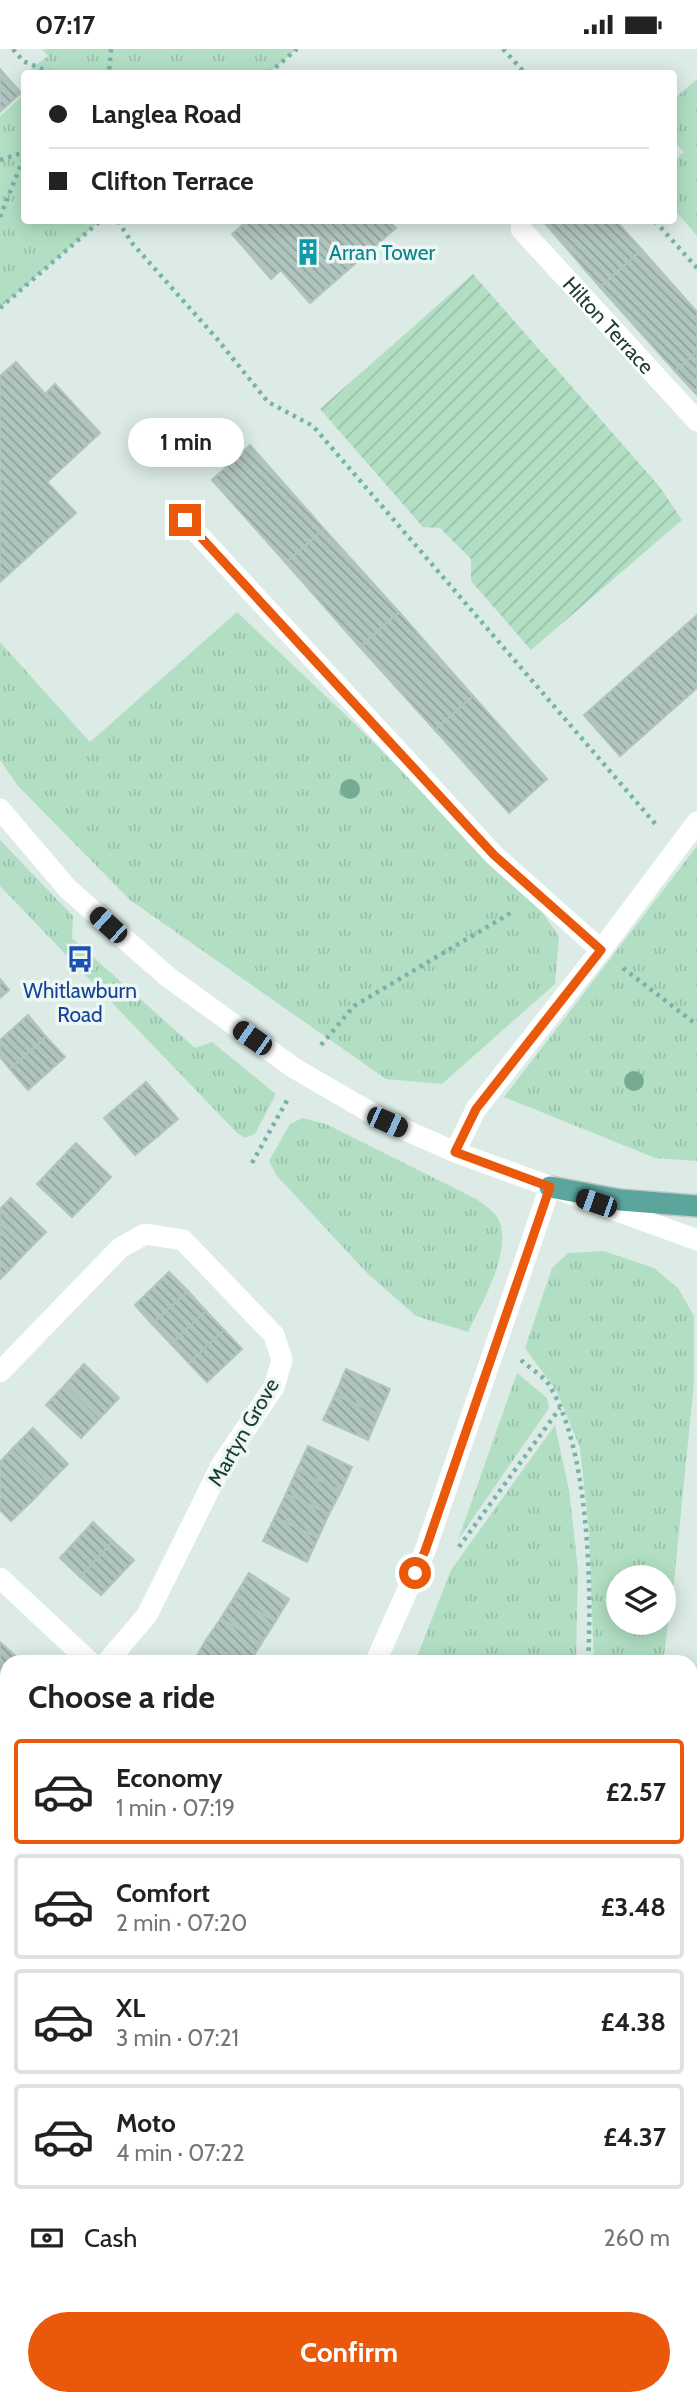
<!DOCTYPE html>
<meta charset="utf-8">
<style>
:root{--surface:#fff;--page:#f2f2f2;--text:#222;--muted:#767676;--line:#e0e0e0;--accent:#ea580c}
body{margin:0;font-family:Cabin,sans-serif;background:var(--page);color:var(--text);height:100vh;display:flex;flex-direction:column;font-size:26px;white-space:nowrap}
*{box-sizing:border-box;margin:0}
p{font-size:23px;color:var(--muted)}
.icon{flex:none;width:38px;height:38px;fill:none;stroke:currentColor;stroke-width:2;stroke-linecap:round;stroke-linejoin:round}
.map{position:relative;flex:1;overflow:hidden}
.details{position:absolute;left:0px;top:1606px;width:698px;height:751px;display:flex;flex-direction:column;background:var(--surface);border-radius:21px 21px 0 0;box-shadow:0 4px 18px #0003}
.details>*{flex:none}
.guide{position:absolute;left:21px;top:21px;width:656px;height:154px;border-radius:7px;box-shadow:0 4px 18px #0003;display:grid;align-content:center;height:154px;padding:0 28px;background:var(--surface)}
.fabs{position:absolute;left:606px;top:1516px;display:grid;gap:14px}
.fabs a{display:grid;place-items:center;width:70px;height:70px;border-radius:50%;background:var(--surface);box-shadow:0 4px 18px #0003;font-size:35px}
.end{position:absolute;width:32px;height:32px;margin:-16px;border:9px solid #ea580c;background:#fff;box-shadow:0 0 0 4px #fff}
.from{border-radius:50%}
.bubble{position:absolute;height:49px;border-radius:24px;background:var(--surface);box-shadow:0 4px 18px #0003;font-size:23px;font-weight:700;line-height:49px;text-align:center}
.car{position:absolute;width:21px;height:42px;margin:-21px -10px;border-radius:9px;box-shadow:0 0 5px 2px #0007;background:linear-gradient(#222 24%,#8ab4d8 0 40%,#222 0 76%,#8ab4d8 0 86%,#222 0)}
.guide b{display:flex;align-items:center;gap:24px;height:66px;font-size:26px}
.guide b+b{border-top:2px solid var(--line)}
.guide i{width:18px;height:18px;background:var(--text)}
ul{padding:0;list-style:none}
li{display:flex;align-items:center;gap:21px;height:105px;margin:0 14px 10px;padding:0 14px;border:4px solid var(--line);border-radius:7px}
li div{flex:1}
li b{display:block;font-size:26px}
li em{font-style:normal;font-weight:700}
li.active{border-color:var(--accent)}
li>.icon{width:63px;height:63px;stroke-width:1.5}
h2{padding:0 28px;font-size:32px;line-height:84px}
.pay{display:flex;align-items:center;gap:18px;height:77px;padding:0 28px;font-size:26px}
.pay p{margin-inline-start:auto}
.action{display:flex;gap:14px;margin-top:auto;padding:14px 28px}
.action a{flex:1;height:80px;border-radius:42px;background:var(--accent);color:#fff;font-size:28px;font-weight:700;line-height:80px;text-align:center}
.status{display:flex;justify-content:space-between;align-items:center;height:49px;padding:0 35px;background:var(--surface);direction:ltr}
.status svg{height:19px;fill:currentColor}
.map>svg:first-child{display:block}
.grass{fill:url(#grass-tufts);fill-rule:evenodd}
.forest{fill:url(#forest-crowns)}
.garden{fill:url(#garden-furrows)}
.lines{fill:none;stroke-linecap:round;stroke-linejoin:round}
.stream{stroke:#7cbcd7;stroke-width:10}
.building{fill:url(#building-back-hatch);stroke:#aec5be;stroke-width:2}
.primary-casing{stroke:#c0c8c7;stroke-width:24}
.path{stroke:#79b2a8;stroke-width:4.5;stroke-dasharray:3.5 5;stroke-linecap:butt}
.minor{stroke:#fff;stroke-width:21}
.tertiary{stroke:#fff;stroke-width:21}
.primary{stroke:#5ba59d;stroke-width:21}
.tree{fill:#76ab93}
.route{stroke:#ea580c;stroke-width:9}
.labels{text-anchor:middle;dominant-baseline:central;stroke-width:7;stroke-linejoin:round;paint-order:stroke}
.culture-label{font-size:21px;fill:#0d838f;stroke:#edf7f3;text-anchor:start}
.street-label{font-size:21px;fill:#1d3b37;stroke:#edf7f3}
.transit-label{font-size:21px;fill:#164399;stroke:#edf7f3}
</style>
<div class="status"><b>07:17</b><svg viewBox="0 0 49 12"><path d="M0 12V9h3v3zM5 12V6h3v6zM10 12V3h3v9zM15 12V0h3v12zM26 1h20v11H26zM47 4h2v5h-2z"/></svg></div>
<div class="map">
<svg width="697" height="2356" viewBox="0 0 697 2356">
<defs>
<pattern id="grass-tufts" width="24" height="20" patternUnits="userSpaceOnUse" patternTransform="scale(1.75)"><rect width="24" height="20" fill="#b2dfc4"/><path d="M3 7l-1-3M5 7V3M7 7l1-3M15 17l-1-3M17 17v-4M19 17l1-3" fill="none" stroke="#99c0a9"/></pattern>
<pattern id="forest-crowns" width="20" height="18" patternUnits="userSpaceOnUse" patternTransform="scale(1.75)"><rect width="20" height="18" fill="#b2dfc4"/><path d="M2 6a3 3 0 1 1 6 0M12 15a3 3 0 1 1 6 0" fill="none" stroke="#99c0a9"/></pattern>
<pattern id="garden-furrows" width="10" height="10" patternUnits="userSpaceOnUse" patternTransform="scale(1.75)"><rect width="10" height="10" fill="#b2dfc4"/><path d="M-1 1l2-2M0 10L10 0M9 11l2-2" fill="none" stroke="#99c0a9"/></pattern>
<pattern id="building-back-hatch" width="6" height="6" patternUnits="userSpaceOnUse" patternTransform="scale(1.75)"><rect width="6" height="6" fill="#b1c5c0"/><path d="M-1 5l2 2M0 0l6 6M5-1l2 2" fill="none" stroke="#8fa19d"/></pattern>
</defs>
<rect width="100%" height="100%" fill="#dcebe6"/>
<g class="grass">
<path d="M 42,0 L 297,0 L 269,24 L 24,25 L 48,7 Z"/>
<path d="M 697,30 L 697,187 L 674,160 L 674,112 L 684,103 L 674,92 L 674,50 Z"/>
<path d="M 24,45 L 24,172 L 100,172 L 0,259 L 0,67 Z"/>
<path d="M 237,563 L 356,676 L 543,864 L 559,888 L 555,935 L 442,1035 L 386,1030 L 130,851 L 18,737 L 0,711 L 0,593 L 90,693 Z"/>
<path d="M 0,791 L 73,867 L 72,889 L 195,999 L 212,993 L 276,1045 L 255,1085 L 245,1089 L 237,1084 L 0,837 Z"/>
<path d="M 697,797 L 697,1112 L 655,1109 L 504,1048 Z"/>
<path d="M 302,1069 L 326,1075 L 476,1150 C 482,1154 489,1159 494,1164 C 519,1192 481,1255 468,1283 L 416,1267 L 367,1224 L 277,1127 L 269,1112 L 290,1075 Z"/>
<path d="M 604,1202 L 654,1219 L 678,1239 L 694,1267 L 694,1334 L 675,1523 L 663,1613 L 594,1613 L 589,1483 L 580,1399 L 557,1343 L 525,1299 L 552,1219 L 568,1204 ZM 618,1528 L 663,1528 L 663,1573 L 618,1573 Z"/>
<path d="M 517,1324 L 547,1349 L 549,1359 L 458,1491 Z"/>
<path d="M 555,1376 L 569,1441 L 578,1521 L 576,1613 L 415,1613 L 451,1521 Z"/>
<path d="M 697,2070 L 697,2356 L 669,2356 L 669,2350 L 691,2350 L 691,2127 Z"/>
</g>
<path class="forest" d="M 103,2350 L 329,2350 L 325,2356 L 110,2356 Z"/>
<path class="garden" d="M 473,225 L 659,437 L 682,471 L 531,601 L 471,532 L 471,510 L 440,479 L 423,478 L 320,360 Z"/>
<g class="lines">
<path class="stream" d="M 0,2210 L 7,2209"/>
</g>
<g class="building">
<path d="M 0,20 L 21,44 L 0,63 Z"/>
<path d="M 247,172 L 389,172 L 396,179 L 310,254 L 281,221 L 271,230 L 232,185 Z"/>
<path d="M 543,172 L 616,172 L 642,201 L 600,238 Z"/>
<path d="M 642,201 L 697,263 L 697,303 L 675,322 L 600,238 Z"/>
<path d="M 697,303 L 697,346 L 675,322 Z"/>
<path d="M 16,313 L 45,345 L 55,335 L 100,384 L 47,433 L 76,464 L 0,533 L 0,327 Z"/>
<path d="M 250,396 L 324,480 L 286,514 L 212,431 Z"/>
<path d="M 324,480 L 399,563 L 360,598 L 286,514 Z"/>
<path d="M 399,563 L 473,647 L 435,681 L 360,598 Z"/>
<path d="M 697,566 L 697,639 L 620,707 L 584,666 Z"/>
<path d="M 473,647 L 547,730 L 509,764 L 435,681 Z"/>
<path d="M 0,930 L 9,941 L 0,949 Z"/>
<path d="M 28,966 L 46,988 L 10,1020 L 0,1008 L 0,991 Z"/>
<path d="M 46,988 L 65,1008 L 28,1041 L 10,1020 Z"/>
<path d="M 146,1033 L 178,1070 L 157,1088 L 125,1051 Z"/>
<path d="M 125,1051 L 157,1088 L 135,1106 L 104,1069 Z"/>
<path d="M 76,1094 L 111,1128 L 92,1148 L 57,1114 Z"/>
<path d="M 57,1114 L 92,1148 L 72,1168 L 37,1135 Z"/>
<path d="M 11,1149 L 46,1183 L 28,1201 L 0,1175 L 0,1160 Z"/>
<path d="M 0,1175 L 28,1201 L 9,1221 L 0,1212 Z"/>
<path d="M 0,1212 L 9,1221 L 0,1230 Z"/>
<path d="M 169,1223 L 188,1242 L 152,1275 L 135,1256 Z"/>
<path d="M 188,1242 L 206,1262 L 171,1295 L 152,1275 Z"/>
<path d="M 206,1262 L 224,1281 L 189,1314 L 171,1295 Z"/>
<path d="M 224,1281 L 242,1300 L 207,1333 L 189,1314 Z"/>
<path d="M 84,1315 L 119,1349 L 100,1369 L 65,1336 Z"/>
<path d="M 346,1320 L 390,1340 L 379,1365 L 335,1346 Z"/>
<path d="M 65,1336 L 100,1369 L 81,1389 L 46,1356 Z"/>
<path d="M 335,1346 L 379,1365 L 368,1391 L 323,1371 Z"/>
<path d="M 33,1379 L 68,1415 L 49,1434 L 14,1398 Z"/>
<path d="M 308,1397 L 352,1418 L 341,1442 L 297,1421 Z"/>
<path d="M 14,1398 L 49,1434 L 31,1453 L 0,1423 L 0,1413 Z"/>
<path d="M 297,1421 L 341,1442 L 329,1465 L 286,1445 Z"/>
<path d="M 0,1423 L 31,1453 L 11,1472 L 0,1461 Z"/>
<path d="M 286,1445 L 329,1465 L 318,1489 L 275,1468 Z"/>
<path d="M 275,1468 L 318,1489 L 307,1513 L 263,1492 Z"/>
<path d="M 93,1473 L 113,1492 L 80,1528 L 60,1509 Z"/>
<path d="M 113,1492 L 134,1511 L 101,1546 L 80,1528 Z"/>
<path d="M 249,1524 L 289,1550 L 275,1573 L 235,1547 Z"/>
<path d="M 235,1547 L 275,1573 L 261,1595 L 221,1569 Z"/>
<path d="M 221,1569 L 261,1595 L 249,1614 L 242,1614 L 206,1591 Z"/>
<path d="M 206,1591 L 242,1614 L 193,1614 Z"/>
<path d="M 0,1593 L 23,1614 L 7,1614 L 6,1634 L 0,1629 Z"/>
<path d="M 2,1842 L 7,1847 L 7,1889 L 0,1880 L 0,1844 Z"/>
<path d="M 0,1880 L 7,1889 L 7,1903 L 0,1909 Z"/>
</g>
<g class="lines">
<defs>
<g id="primary">
<path d="M 550,1138 L 620,1151 L 697,1157"/>
<path d="M 691,1896 L 697,1823"/>
<path d="M 649,2356 L 650,2350"/>
</g>
</defs>
<use href="#primary" class="primary-casing"/>
<g class="path">
<path d="M 13,0 L 23,12 L 52,24"/>
<path d="M 111,0 L 109,23 L 184,24"/>
<path d="M 503,0 L 525,24"/>
<path d="M 52,24 L 109,24"/>
<path d="M 269,24 L 297,0"/>
<path d="M 0,111 L 24,103"/>
<path d="M 0,168 L 24,108"/>
<path d="M 118,172 L 132,194 L 218,291 L 268,353 L 313,377 L 658,778"/>
<path d="M 655,172 L 697,219"/>
<path d="M 0,259 L 100,172"/>
<path d="M 623,919 L 697,976"/>
<path d="M 321,996 L 354,957 L 514,862"/>
<path d="M 252,1114 L 289,1048"/>
<path d="M 521,1311 C 529,1319 543,1326 549,1336 C 589,1399 592,1539 588,1614"/>
<path d="M 459,1498 L 560,1359"/>
</g>
<g class="minor">
<path id="s1" d="M 521,180 L 697,372"/>
<path d="M 185,471 L 494,806 L 601,901"/>
<path d="M 455,1103 L 476,1060 L 601,901 L 697,773"/>
<path d="M 0,1323 L 120,1199 L 145,1185 L 183,1191 L 274,1286 L 282,1311 L 274,1338 L 222,1415 L 147,1566 L 106,1614"/>
<path d="M 0,1529 L 91,1614"/>
<path d="M 0,1749 L 7,1740"/>
</g>
<g class="tertiary">
<path d="M 0,760 L 68,840 L 168,928 L 294,1019 L 387,1073 L 455,1103 L 697,1191"/>
<path d="M 375,1614 L 425,1502 L 550,1138"/>
<path d="M 0,2120 L 7,2113"/>
</g>
<use href="#primary" class="primary"/>
</g>
<g class="tree">
<circle cx="350" cy="740" r="10"/>
<circle cx="634" cy="1032" r="10"/>
</g>
<g class="lines">
<path class="route" d="M 185,471 L 494,806 L 601,901 L 476,1060 L 455,1103 L 550,1138 L 425,1502 L 415,1524"/>
</g>
<defs>
<symbol id="building-bare" viewBox="-9 -9 18 18"><path d="M-4-6H4V6H1V3H-1V6H-4ZM-2.5-4.3h1.7v1.8h-1.7ZM.8-4.3h1.7v1.8H.8ZM-2.5-1h1.7V.8h-1.7ZM.8-1h1.7V.8H.8Z" fill="#0f9aa8" stroke="#edf7f3" stroke-width="2.5" paint-order="stroke"/></symbol>
<symbol id="bus-bare" viewBox="-9 -9 18 18"><path d="M-5-6H5V4H4V6H2V4H-2V6H-4V4H-5ZM-3.5-4V0h7V-4ZM-3.5 1.2v1.5H-2V1.2ZM2 1.2v1.5H3.5V1.2Z" fill="#1a4fb4" stroke="#edf7f3" stroke-width="2.5" paint-order="stroke"/></symbol>
</defs>
<g fill-rule="evenodd">
<use href="#building-bare" x="289" y="184" width="38" height="38"/>
<use href="#bus-bare" x="61" y="891" width="38" height="38"/>
</g>
<g class="labels">
<g class="culture-label">
<text x="329" y="203">Arran Tower</text>
</g>
<g class="street-label">
<text stroke="none"><textPath href="#s1" startOffset="130">Hilton Terrace</textPath></text>
<text transform="translate(243 1383) rotate(-60)">Martyn Grove</text>
</g>
<g class="transit-label">
<text x="80" y="941">Whitlawburn<tspan x="80" dy="24">Road</tspan></text>
</g>
</g>
</svg>
<div class="fabs">
<a><svg class="icon" aria-label="layers" viewBox="0 0 24 24"><path d="M12 4l9 5-9 5-9-5zM3 14l9 5 9-5"/></svg></a>
</div>
<i class="end from" style="left:415px;top:1524px"></i>
<i class="end" style="left:185px;top:471px"></i>
<div class="bubble" style="left:128px;top:369px;width:116px">1 min</div>
<i class="car" style="left:108px;top:876px;rotate:312deg"></i>
<i class="car" style="left:252px;top:989px;rotate:305deg"></i>
<i class="car" style="left:387px;top:1073px;rotate:114deg"></i>
<i class="car" style="left:596px;top:1154px;rotate:289deg"></i>
<div class="guide">
<b><i class="from"></i>Langlea Road</b>
<b><i></i>Clifton Terrace</b>
</div>
<section class="details">
<h2>Choose a ride</h2>
<ul>
<li class="active"><svg class="icon" aria-label="car" viewBox="0 0 24 24"><path d="M5 17H2v-5l4-1 3-4h7l3 4 3 1v5h-3M9 17h6M6 11h13"/><circle cx="7" cy="17" r="2"/><circle cx="17" cy="17" r="2"/></svg><div><b>Economy</b><p>1 min · 07:19</p></div><em>£2.57</em></li>
<li><svg class="icon" aria-label="car" viewBox="0 0 24 24"><path d="M5 17H2v-5l4-1 3-4h7l3 4 3 1v5h-3M9 17h6M6 11h13"/><circle cx="7" cy="17" r="2"/><circle cx="17" cy="17" r="2"/></svg><div><b>Comfort</b><p>2 min · 07:20</p></div><em>£3.48</em></li>
<li><svg class="icon" aria-label="car" viewBox="0 0 24 24"><path d="M5 17H2v-5l4-1 3-4h7l3 4 3 1v5h-3M9 17h6M6 11h13"/><circle cx="7" cy="17" r="2"/><circle cx="17" cy="17" r="2"/></svg><div><b>XL</b><p>3 min · 07:21</p></div><em>£4.38</em></li>
<li><svg class="icon" aria-label="car" viewBox="0 0 24 24"><path d="M5 17H2v-5l4-1 3-4h7l3 4 3 1v5h-3M9 17h6M6 11h13"/><circle cx="7" cy="17" r="2"/><circle cx="17" cy="17" r="2"/></svg><div><b>Moto</b><p>4 min · 07:22</p></div><em>£4.37</em></li>
</ul>
<div class="pay"><svg class="icon" aria-label="cash" viewBox="0 0 24 24"><path d="M3 7h18v10H3z"/><circle cx="12" cy="12" r="2"/></svg>Cash<p>260 m</p></div>
<div class="action"><a>Confirm</a></div>
</section>
</div>
